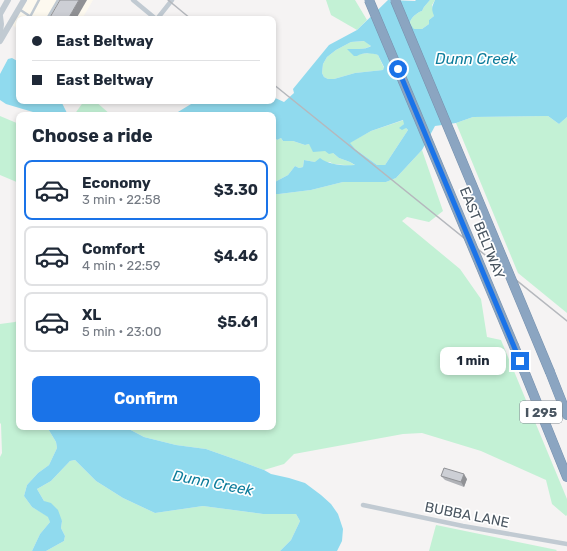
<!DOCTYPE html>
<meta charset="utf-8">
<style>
:root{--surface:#fff;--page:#f2f2f3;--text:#1f2937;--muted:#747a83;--line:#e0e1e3;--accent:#1a73e8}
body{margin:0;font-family:Rubik,sans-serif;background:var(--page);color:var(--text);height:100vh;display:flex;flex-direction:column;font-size:15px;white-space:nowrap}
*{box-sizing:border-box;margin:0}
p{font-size:13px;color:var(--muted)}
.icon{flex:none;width:22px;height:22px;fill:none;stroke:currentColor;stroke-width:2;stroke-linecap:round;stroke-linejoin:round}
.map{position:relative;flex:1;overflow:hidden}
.drawer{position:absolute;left:16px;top:112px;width:260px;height:318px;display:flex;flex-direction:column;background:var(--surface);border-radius:8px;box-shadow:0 2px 6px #0003}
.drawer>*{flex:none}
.top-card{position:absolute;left:16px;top:16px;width:260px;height:88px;border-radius:8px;box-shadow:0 2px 6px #0003;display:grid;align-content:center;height:88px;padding:0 16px;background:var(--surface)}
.end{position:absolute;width:18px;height:18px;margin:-9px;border:5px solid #1a73e8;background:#fff;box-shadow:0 0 0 2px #fff}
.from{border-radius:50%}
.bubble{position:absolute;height:28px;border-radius:8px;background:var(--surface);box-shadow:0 2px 6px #0003;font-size:13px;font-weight:700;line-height:28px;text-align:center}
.top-card b{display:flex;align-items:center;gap:14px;height:38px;font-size:15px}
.top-card b+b{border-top:1px solid var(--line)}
.top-card i{width:10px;height:10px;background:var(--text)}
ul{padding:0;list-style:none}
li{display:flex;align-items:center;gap:12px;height:60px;margin:0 8px 6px;padding:0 8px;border:2px solid var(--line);border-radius:8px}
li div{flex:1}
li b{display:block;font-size:15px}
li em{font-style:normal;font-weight:700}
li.selected{border-color:var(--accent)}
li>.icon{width:36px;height:36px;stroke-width:1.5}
h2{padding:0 16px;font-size:18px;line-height:48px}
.action{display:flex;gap:8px;margin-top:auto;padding:8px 16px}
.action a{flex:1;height:46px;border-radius:8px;background:var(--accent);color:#fff;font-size:16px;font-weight:700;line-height:46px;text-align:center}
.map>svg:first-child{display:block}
.commercial{fill:#fdf9ef}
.green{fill:#c3f1d5}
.water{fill:#90daee;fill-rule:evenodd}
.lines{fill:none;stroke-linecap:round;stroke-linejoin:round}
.motorway-casing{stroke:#7690ad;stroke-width:10}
.service{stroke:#c1cad2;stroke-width:2.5}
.minor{stroke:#c1cad2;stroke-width:4.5}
.tertiary{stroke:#c1cad2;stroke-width:6}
.motorway{stroke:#8ba5c1;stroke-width:9}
.rail{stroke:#b5b8bd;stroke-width:1.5}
.motorway-bridge-casing{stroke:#7690ad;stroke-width:10;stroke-linecap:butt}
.motorway-bridge{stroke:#8ba5c1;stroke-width:9}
.wall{fill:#b0b2b7}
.shaded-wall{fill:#909195}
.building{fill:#cdcfd5;stroke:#909195}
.route{stroke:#1a73e8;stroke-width:5}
.labels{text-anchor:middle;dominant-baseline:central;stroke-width:3.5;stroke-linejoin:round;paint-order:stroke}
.shield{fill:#fff;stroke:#808990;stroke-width:1}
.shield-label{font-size:13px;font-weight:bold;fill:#4a5661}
.street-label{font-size:14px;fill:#4a5661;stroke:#fff}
.water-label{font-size:15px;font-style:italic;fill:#0c7c9b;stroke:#fff}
</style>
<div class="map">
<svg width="567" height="551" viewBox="0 0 567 551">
<rect width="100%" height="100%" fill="#f5f3f3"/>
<path class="commercial" d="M 25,0 L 93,0 L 82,19 L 19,19 L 19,30 L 11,24 Z"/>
<g class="green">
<path d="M 326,0 L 355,0 L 367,20 L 357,30 L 331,15 Z"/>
<path d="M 430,0 L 435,0 L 432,5 L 434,16 L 429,20 L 429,24 L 422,29 L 413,29 C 412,28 411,25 410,23 C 410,18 418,12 422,11 L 424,7 Z"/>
<path d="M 365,41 L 371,46 C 365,50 356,49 348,49 L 358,54 L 372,53 L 378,55 L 384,68 L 383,70 L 355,73 L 334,79 L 328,79 L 324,77 L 322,73 L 323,64 L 327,57 L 336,50 L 351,42 Z"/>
<path d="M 84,101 L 95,101 L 111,115 L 74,115 Z"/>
<path d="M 0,116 L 19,124 L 19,183 L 0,175 Z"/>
<path d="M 548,116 L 559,124 L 567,117 L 567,313 L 518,273 L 456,123 L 473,117 Z"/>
<path d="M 404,120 L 404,124 L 400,128 L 406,128 L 408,130 L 385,165 L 377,165 L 355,149 L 349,143 L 371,131 Z"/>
<path d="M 273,136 L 277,140 L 281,138 L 283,141 L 293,141 L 305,145 L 309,144 L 325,151 L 333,153 L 339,158 L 350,162 L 356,166 L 333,164 L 330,162 L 315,162 L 304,160 L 303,167 L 299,168 L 295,166 L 288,175 L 273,183 Z"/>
<path d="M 422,150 L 443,211 L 429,222 L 407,217 L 402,221 L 460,269 L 481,299 L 487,337 L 501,340 L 567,499 L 567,515 L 566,516 L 552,504 L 546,480 L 481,451 L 422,433 L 403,434 L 294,454 L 284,464 L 264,470 L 240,461 L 206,449 L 176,445 L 144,437 L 125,427 L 273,427 L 273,194 L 279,194 L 311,190 L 343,182 L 386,182 L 396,178 Z"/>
<path d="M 19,320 L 19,427 L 47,427 L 56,442 L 57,448 L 49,465 L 38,473 L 27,485 L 24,496 L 32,507 L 49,517 L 50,522 L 40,534 L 32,551 L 0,551 L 0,457 L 2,453 L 1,424 L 0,423 L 0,324 L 15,322 Z"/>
<path d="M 75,460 L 96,481 L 123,498 L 155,513 L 203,506 L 263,514 L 296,514 L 300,521 L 291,540 L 280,551 L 46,551 L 64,541 L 65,536 L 61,528 L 62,521 L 44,501 L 37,489 L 51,481 L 70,461 Z"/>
<path d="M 436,525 L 557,550 L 556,551 L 429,551 Z"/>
</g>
<g class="water">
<path d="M 388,0 L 415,1 L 416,0 L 430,0 L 424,7 L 422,11 C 418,12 410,18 410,23 C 411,25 413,28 414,29 L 422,29 L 429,24 L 429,20 L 434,16 C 431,8 432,7 435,0 L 567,0 L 567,117 L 559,124 L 548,116 L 473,117 L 456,123 L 435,126 L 422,150 L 396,178 L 386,182 L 343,182 L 311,190 L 279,194 L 273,194 L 273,183 L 288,175 L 295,166 L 299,168 L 303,167 L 304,160 L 315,162 L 320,158 C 329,165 344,166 355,165 L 350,162 L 339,158 L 333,153 L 329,154 L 325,151 L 313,152 L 309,144 L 305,145 L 293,141 L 283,141 L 281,138 L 277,140 L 273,136 L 273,115 L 173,115 L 196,101 L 273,101 L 273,97 L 284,102 L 294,93 L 293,89 L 329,45 L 357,30 ZM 364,41 L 371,46 C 365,50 355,49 347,49 L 354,56 L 357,56 C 362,52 372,53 378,55 L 384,67 L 383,70 L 355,73 L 334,79 L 328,79 L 324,77 L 322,73 L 323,64 L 327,57 L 336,50 L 351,42 ZM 403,120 L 404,124 L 399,128 L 402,130 L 406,128 L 408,130 L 385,165 L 377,165 L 355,149 L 350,143 L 371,131 Z"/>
<path d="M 12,58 L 19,62 L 19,101 L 61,101 L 68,115 L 43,115 L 6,104 L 0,100 L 0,74 L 8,59 Z"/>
<path d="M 47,427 L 125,427 L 144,437 L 176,445 L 206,449 L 240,461 L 264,470 L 271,474 L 289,478 L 305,483 L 321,495 L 331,504 L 338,514 L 343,529 L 342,541 L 337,551 L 280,551 L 291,540 L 300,521 L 296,514 L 263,514 L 203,506 L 155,513 L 123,498 L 96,481 L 75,460 L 70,461 L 51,481 L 37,489 L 44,501 L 51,503 L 58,510 L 62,521 L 61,528 L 65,536 L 64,541 L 46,551 L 32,551 L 40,534 L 50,522 L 48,517 L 32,507 L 24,496 L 27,485 L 38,473 L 49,465 L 57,448 L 56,442 Z"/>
</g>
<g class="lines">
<defs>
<g id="motorway">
<path d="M 514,346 L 567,477"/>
<path d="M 550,372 L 567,415"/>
</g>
</defs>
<use href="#motorway" class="motorway-casing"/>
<g class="service">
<path d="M 19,9 L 34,19"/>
<path d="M 30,17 L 39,0"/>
<path d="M 47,19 L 58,0"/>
</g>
<g class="minor">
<path d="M 133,0 L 156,19"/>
<path d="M 157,19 L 172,0"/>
<path d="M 363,505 L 463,526 L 567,544"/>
</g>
<g class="tertiary">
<path d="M 0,14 L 8,0"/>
<path d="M 0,16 L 1,24 L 0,33"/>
<path d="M 0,41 L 24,0"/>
</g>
<use href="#motorway" class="motorway"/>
<g class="rail">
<path d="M 168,0 L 191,19"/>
<path d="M 273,84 L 567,321"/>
</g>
<defs>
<g id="motorway-bridge">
<path d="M 369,0 L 514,346"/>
<path d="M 395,0 L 550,372"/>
</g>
</defs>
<use href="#motorway-bridge" class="motorway-bridge-casing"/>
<use href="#motorway-bridge" class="motorway-bridge"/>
</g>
<path class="wall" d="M 441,476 L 467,479 L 464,487 L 445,480 Z"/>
<g class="shaded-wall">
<path d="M 79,0 L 87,0 L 76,19 L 68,19 Z"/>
<path d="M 464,474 L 467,479 L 464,487 L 461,482 Z"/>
</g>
<g class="building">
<path d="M 60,0 L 79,0 L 68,19 L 49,19 Z"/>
<path d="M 444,468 L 464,474 L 461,482 L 441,476 Z"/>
</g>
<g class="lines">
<path class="route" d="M 398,69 L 520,361"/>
</g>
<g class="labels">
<rect class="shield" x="520" y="401" width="42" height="22" rx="3"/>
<g class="shield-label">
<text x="541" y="412">I 295</text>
</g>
<g class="street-label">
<text transform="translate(482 233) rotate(68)">EAST BELTWAY</text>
<text transform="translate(467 515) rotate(11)">BUBBA LANE</text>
</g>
<g class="water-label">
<text x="476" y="59">Dunn Creek</text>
<text transform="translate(213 483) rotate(11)">Dunn Creek</text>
</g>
</g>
</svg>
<i class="end from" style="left:398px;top:69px"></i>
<i class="end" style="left:520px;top:361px"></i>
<div class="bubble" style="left:440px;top:347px;width:66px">1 min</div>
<div class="top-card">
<b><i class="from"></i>East Beltway</b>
<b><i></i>East Beltway</b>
</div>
<section class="drawer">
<h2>Choose a ride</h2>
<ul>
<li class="selected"><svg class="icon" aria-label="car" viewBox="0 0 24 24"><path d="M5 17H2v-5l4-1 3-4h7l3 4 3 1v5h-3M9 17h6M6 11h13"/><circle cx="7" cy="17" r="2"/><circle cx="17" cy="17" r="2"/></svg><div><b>Economy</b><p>3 min · 22:58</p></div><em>$3.30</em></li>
<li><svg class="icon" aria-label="car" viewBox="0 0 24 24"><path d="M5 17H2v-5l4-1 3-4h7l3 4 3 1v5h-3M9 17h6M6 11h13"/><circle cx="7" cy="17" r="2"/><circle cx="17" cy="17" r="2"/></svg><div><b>Comfort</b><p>4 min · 22:59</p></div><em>$4.46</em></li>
<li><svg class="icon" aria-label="car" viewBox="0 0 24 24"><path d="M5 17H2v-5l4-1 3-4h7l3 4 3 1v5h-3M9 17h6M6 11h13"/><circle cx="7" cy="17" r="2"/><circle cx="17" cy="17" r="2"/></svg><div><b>XL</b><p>5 min · 23:00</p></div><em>$5.61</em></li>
</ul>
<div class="action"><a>Confirm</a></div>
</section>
</div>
